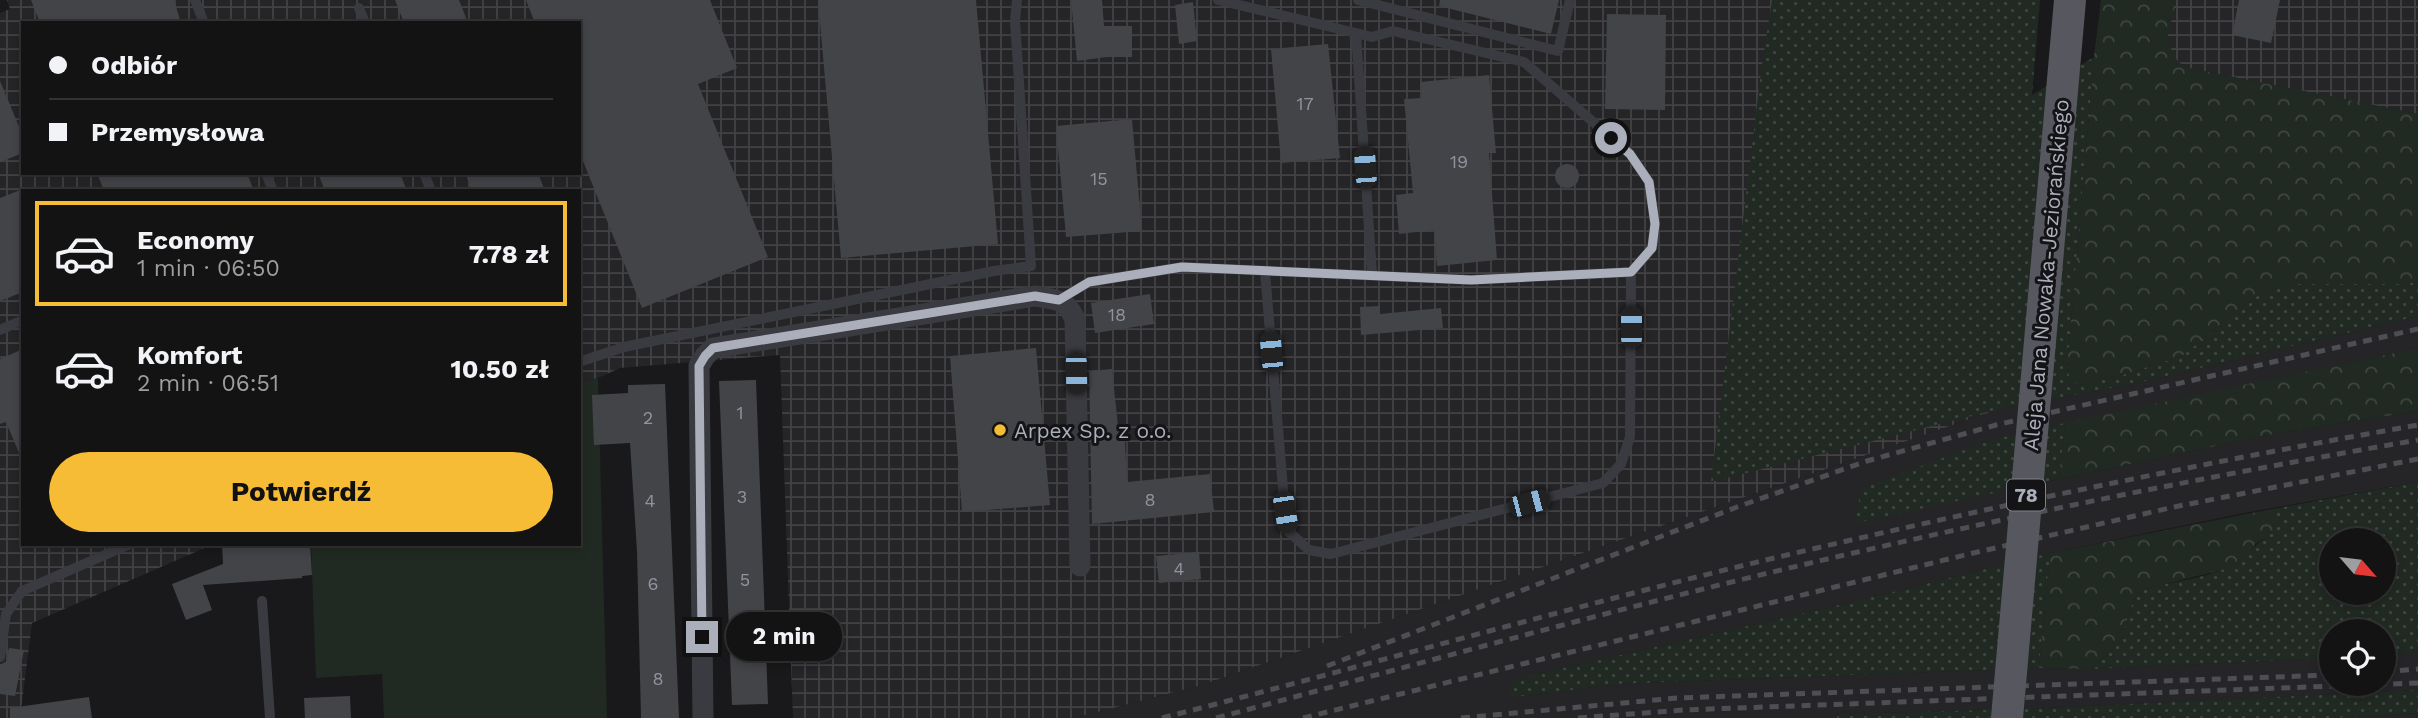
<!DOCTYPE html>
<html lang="pl">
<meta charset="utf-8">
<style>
:root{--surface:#131314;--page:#202022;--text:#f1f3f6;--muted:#9d9ea0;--line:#323234;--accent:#f7bc36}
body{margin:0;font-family:"Work Sans",sans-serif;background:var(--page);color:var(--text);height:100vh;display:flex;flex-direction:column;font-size:26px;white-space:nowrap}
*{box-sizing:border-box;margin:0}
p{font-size:23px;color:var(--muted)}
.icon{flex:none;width:38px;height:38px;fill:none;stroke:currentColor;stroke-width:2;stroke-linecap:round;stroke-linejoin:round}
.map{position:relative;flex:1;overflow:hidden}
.panel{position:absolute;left:21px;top:189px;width:560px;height:357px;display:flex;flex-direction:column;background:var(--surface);border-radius:0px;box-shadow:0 4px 10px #0003,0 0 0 2px var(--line)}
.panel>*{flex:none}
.guide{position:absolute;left:21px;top:21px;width:560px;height:154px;border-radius:0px;box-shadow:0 4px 10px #0003,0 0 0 2px var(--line);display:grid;align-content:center;height:154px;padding:0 28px;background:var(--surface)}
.needle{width:46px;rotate:118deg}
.controls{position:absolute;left:2319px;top:528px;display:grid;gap:14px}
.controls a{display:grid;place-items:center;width:77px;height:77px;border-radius:50%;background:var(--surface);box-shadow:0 4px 10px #0003,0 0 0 2px var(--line);font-size:35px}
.end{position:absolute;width:32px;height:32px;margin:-16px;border:9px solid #abafbb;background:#111;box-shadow:0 0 0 4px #111}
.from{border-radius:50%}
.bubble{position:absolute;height:49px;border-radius:24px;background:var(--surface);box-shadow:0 4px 10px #0003,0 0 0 2px var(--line);font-size:23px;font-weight:700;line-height:49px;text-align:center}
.car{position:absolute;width:21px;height:42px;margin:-21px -10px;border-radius:9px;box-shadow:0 0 5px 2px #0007;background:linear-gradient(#222 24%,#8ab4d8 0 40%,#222 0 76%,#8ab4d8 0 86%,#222 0)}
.guide b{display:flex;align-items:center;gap:24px;height:66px;font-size:26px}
.guide b+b{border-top:2px solid var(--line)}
.guide i{width:18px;height:18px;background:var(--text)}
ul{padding:12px 0 0;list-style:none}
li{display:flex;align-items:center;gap:21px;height:105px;margin:0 14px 10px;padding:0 14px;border:4px solid transparent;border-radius:0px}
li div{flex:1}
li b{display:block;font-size:26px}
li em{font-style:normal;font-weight:700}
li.active{border-color:var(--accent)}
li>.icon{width:63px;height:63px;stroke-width:1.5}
.button{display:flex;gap:14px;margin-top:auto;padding:14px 28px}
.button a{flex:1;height:80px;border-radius:42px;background:var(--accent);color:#111;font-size:28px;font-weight:700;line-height:80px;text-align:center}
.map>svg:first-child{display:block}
.built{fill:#252528}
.industrial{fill:url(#industrial-grid);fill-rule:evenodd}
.grass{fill:url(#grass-dots);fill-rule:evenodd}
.forest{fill:url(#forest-crowns)}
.garden{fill:#212a22}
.building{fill:#434448}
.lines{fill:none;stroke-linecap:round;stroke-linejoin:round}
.lane{stroke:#3a3b40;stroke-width:10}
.street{stroke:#3a3b40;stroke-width:21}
.primary{stroke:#56575f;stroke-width:32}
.rail{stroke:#4d4f55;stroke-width:5;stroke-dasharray:9 7;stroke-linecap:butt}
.primary-bridge{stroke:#56575f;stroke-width:32}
.route{stroke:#abafbb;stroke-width:9}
.poi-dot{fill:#f7bc36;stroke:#141416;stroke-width:2.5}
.labels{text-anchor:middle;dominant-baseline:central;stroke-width:6;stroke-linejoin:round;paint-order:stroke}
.number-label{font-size:18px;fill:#91949e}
.shield{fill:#141416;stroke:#7e808a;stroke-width:2}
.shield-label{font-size:19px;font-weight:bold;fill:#abafbb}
.street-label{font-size:21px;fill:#abafbb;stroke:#141416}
.poi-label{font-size:21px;fill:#abafbb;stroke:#141416;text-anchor:start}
</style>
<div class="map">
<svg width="2418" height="718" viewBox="0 0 2418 718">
<defs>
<pattern id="industrial-grid" width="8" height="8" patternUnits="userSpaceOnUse" patternTransform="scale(1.75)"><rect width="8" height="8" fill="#252528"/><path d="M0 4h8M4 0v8" fill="none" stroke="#424245"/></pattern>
<pattern id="grass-dots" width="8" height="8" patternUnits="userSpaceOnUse" patternTransform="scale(1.75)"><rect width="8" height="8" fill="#212a22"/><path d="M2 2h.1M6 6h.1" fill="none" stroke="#3f4640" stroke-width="1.8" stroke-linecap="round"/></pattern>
<pattern id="forest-crowns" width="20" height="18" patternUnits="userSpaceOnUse" patternTransform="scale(1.75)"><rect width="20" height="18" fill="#212a22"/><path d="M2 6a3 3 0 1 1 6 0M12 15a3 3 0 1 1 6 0" fill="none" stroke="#3f4640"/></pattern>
</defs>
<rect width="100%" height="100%" fill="#19191b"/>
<g class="built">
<path d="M 2418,316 L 2418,348 L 1987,441 L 1855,522 L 2268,435 L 2418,411 L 2418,482 L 2244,513 L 2050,553 L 1848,603 L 1537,674 L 1527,696 L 1616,684 L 2039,668 L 2092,669 L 2331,658 L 2331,684 L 2384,684 L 2384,655 L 2418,651 L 2418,690 L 2029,709 L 1838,714 L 1837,718 L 1075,718 L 1202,685 L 1999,409 L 2133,384 Z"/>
<path d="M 2418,713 L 2418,718 L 2331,718 Z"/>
</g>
<g class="industrial">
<path d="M 7,0 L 1837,0 L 1999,409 L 1202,685 L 1075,718 L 793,718 L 780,355 L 620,368 L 598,378 L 579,383 L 579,191 L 23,191 L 23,544 L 214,544 L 32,623 L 20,718 L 0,718 L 0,13 L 10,9 ZM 23,23 L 579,23 L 579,173 L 23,173 Z"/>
<path d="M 2127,0 L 2418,0 L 2418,114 L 2188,68 L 2178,62 Z"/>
</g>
<g class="grass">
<path d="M 1772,0 L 2040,0 L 2032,95 L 2094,57 L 2067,368 L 2070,379 L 2079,385 L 2119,376 L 2182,356 L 2235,312 L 2263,292 L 2295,284 L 2403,284 L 2418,282 L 2418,316 L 2133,384 L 1999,409 L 1711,482 L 1761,72 Z"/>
<path d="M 2065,423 L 2059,479 L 1855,523 L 1861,489 L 1987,441 Z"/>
<path d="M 2418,482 L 2418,651 L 2384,655 L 2384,632 L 2331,632 L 2331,658 L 2092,669 C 2100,660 2118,646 2122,637 C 2130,619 2127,601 2145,589 C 2171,582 2201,579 2226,568 C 2243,560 2253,545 2269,536 L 2272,517 L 2262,511 ZM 2331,541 L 2384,541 L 2384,593 L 2331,593 Z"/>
<path d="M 2050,553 L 2039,668 L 1616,684 L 1527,696 L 1512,696 L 1506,689 L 1515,682 L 1537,674 L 1848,603 Z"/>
<path d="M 2418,690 L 2418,713 L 2331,718 L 1837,718 L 1838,714 L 2029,709 Z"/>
</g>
<g class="forest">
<path d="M 2101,0 L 2176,0 L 2167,41 L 2178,62 L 2188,68 L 2418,114 L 2418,282 L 2403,284 L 2295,284 L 2263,292 L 2235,312 L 2182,356 L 2119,376 L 2079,385 L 2070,379 L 2067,368 L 2094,57 Z"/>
<path d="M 2418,348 L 2418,411 L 2268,435 L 2059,479 L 2065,423 Z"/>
<path d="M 2262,511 L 2272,517 L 2276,528 L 2269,536 L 2255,544 L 2247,555 L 2225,569 L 2145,589 C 2127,600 2130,619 2122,637 C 2118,646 2100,660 2092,669 L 2039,668 L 2050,553 Z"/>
</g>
<path class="garden" d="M 598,378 L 607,718 L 384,718 L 382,674 L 316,678 L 311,544 L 579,544 L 579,383 Z"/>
<g class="building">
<path d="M 31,0 L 174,0 L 181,23 L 40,23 Z"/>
<path d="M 395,0 L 459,0 L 468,23 L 404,23 Z"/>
<path d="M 526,0 L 710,0 L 737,68 L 698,84 L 768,257 L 642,308 L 579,151 L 579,23 L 535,23 Z"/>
<path d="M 818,0 L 976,0 L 998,244 L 841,258 Z"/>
<path d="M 1071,0 L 1102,0 L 1104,26 L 1132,26 L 1132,57 L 1107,57 L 1077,61 Z"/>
<path d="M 1440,0 L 1559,0 L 1551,34 L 1439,6 Z"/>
<path d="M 2239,0 L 2280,0 L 2271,43 L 2232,35 Z"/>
<path d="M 1193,2 L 1197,41 L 1179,44 L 1175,5 Z"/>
<path d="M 1607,14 L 1666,15 L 1665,110 L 1605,109 Z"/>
<path d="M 1328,44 L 1340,158 L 1281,163 L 1271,49 Z"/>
<path d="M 1489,75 L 1496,153 L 1489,153 L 1497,260 L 1437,266 L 1434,230 L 1399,234 L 1396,195 L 1413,193 L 1404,99 L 1422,98 L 1420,82 Z"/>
<path d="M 0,81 L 23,136 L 23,153 L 0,162 Z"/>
<path d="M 1132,119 L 1142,231 L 1066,237 L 1056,126 Z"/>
<circle cx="1567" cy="176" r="12"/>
<path d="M 97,173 L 247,173 L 254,191 L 104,191 Z"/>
<path d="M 318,173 L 400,173 L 407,191 L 325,191 Z"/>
<path d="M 465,173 L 538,173 L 545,191 L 472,191 Z"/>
<path d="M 23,189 L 23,292 L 0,301 L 0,198 Z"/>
<path d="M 1150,294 L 1154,324 L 1095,333 L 1091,303 Z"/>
<path d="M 1380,306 L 1380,314 L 1441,308 L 1443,328 L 1361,335 L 1360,307 Z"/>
<path d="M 1036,348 L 1050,505 L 962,512 L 950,356 Z"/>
<path d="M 23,349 L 23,460 L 22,460 L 6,422 L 0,424 L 0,359 Z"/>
<path d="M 1112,369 L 1118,426 L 1122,426 L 1125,443 L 1127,482 L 1210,474 L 1214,512 L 1092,524 L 1089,371 Z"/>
<path d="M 756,380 L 768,704 L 732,705 L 719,381 Z"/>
<path d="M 665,384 L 679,718 L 641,718 L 637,551 L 630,443 L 594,445 L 592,395 L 628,393 L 628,385 Z"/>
<path d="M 222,544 L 310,544 L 312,575 L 302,576 L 302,578 L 203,585 L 212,610 L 186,620 L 172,584 L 223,564 Z"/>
<path d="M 1199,552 L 1201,579 L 1159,583 L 1156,556 Z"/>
<path d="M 9,648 L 24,650 L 15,696 L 0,694 L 0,665 L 7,661 Z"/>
<path d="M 350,696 L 351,718 L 305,718 L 304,698 Z"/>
<path d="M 89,697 L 92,718 L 10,718 L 10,708 Z"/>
</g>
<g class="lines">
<g class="lane">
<path d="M 195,0 L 204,23"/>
<path d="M 1218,0 L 1356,33"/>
<path d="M 1358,0 L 1558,51 L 1570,0"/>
<path d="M 359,8 L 365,23"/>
<path d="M 266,173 L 273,191"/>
<path d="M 424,173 L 431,191"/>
<path d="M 1372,274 L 1356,33 L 1372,37 L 1393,31 L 1524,62 L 1630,154 L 1649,182 L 1655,224 L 1652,248 L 1631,272"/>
<path d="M 1059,300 L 1089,282 L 1182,267 L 1471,280 L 1631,272 L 1630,437 L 1621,464 L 1603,483 L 1331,554 L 1309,550 L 1288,531 L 1285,512 L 1265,272"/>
<path d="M 0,330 L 23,320"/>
<path d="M 579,362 L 624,347 L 994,271 L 1031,266 L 1015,21 L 1017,0"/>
<path d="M 262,601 L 270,718"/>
<path d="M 0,657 L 6,614 L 22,591 L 130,544"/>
</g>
<path class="street" d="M 703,718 L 699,366 L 705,356 L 713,348 L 1035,296 C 1056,300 1065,298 1075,319 L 1080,566"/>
<path class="primary" d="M 2046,273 L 2070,0"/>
<g class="rail">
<path d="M 1327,666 L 1737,507 L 1867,461 L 1996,425 L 2418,329"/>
<path d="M 2384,672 L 2418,669"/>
<path d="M 1162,718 C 1365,666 1566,608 1770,559 C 1985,508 2201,463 2418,425"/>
<path d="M 1216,718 C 1396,670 1575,620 1756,576 C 1975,523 2196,478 2418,440"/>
<path d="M 1303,718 L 1969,554 L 2174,507 L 2418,459"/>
<path d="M 1461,718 L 1677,698 L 2331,675"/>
<path d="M 1578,718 L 1683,710 L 2418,683"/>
</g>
<path class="primary-bridge" d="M 2007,718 L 2046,273"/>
</g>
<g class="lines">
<path class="route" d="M 702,637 L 699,366 L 705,356 L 713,348 L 1035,296 L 1059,300 L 1089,282 L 1182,267 L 1471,280 L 1631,272 L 1652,248 L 1655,224 L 1649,182 L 1630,154 L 1611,138"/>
</g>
<circle class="poi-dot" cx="1000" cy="430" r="7"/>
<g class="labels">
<g class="number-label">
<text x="1305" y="103">17</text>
<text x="1459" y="161">19</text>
<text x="1099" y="178">15</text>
<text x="1117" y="314">18</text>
<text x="740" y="412">1</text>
<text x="648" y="417">2</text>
<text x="742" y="496">3</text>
<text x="1150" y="499">8</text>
<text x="650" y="500">4</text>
<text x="1179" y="568">4</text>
<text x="745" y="579">5</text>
<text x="653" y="583">6</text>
<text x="658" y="678">8</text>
</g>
<rect class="shield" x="2007" y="479.5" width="38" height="31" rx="5"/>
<g class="shield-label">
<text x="2026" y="495">78</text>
</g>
<g class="street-label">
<text transform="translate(2046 275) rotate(-85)">Aleja Jana Nowaka-Jeziorańskiego</text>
</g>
<g class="poi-label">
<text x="1014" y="430">Arpex Sp. z o.o.</text>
</g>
</g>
</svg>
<div class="controls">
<a><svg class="needle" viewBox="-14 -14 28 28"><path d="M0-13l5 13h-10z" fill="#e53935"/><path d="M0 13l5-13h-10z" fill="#9d9ea0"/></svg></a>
<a><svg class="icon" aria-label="locate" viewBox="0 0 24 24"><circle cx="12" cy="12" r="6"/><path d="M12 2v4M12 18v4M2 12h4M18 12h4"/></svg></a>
</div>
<i class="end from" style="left:1611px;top:138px"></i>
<i class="end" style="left:702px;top:637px"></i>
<div class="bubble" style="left:726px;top:612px;width:116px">2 min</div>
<i class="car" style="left:1365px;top:167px;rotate:356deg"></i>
<i class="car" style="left:1631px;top:327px;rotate:0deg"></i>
<i class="car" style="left:1271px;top:352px;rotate:355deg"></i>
<i class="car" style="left:1076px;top:373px;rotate:179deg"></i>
<i class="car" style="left:1529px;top:503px;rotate:75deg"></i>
<i class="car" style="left:1285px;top:512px;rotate:171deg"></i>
<div class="guide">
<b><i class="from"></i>Odbiór</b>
<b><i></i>Przemysłowa</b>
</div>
<section class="panel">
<ul>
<li class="active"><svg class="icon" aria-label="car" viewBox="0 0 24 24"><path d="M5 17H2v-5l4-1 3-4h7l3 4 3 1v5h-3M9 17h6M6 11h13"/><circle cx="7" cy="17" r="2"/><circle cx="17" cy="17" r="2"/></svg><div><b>Economy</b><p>1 min · 06:50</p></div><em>7.78 zł</em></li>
<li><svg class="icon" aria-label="car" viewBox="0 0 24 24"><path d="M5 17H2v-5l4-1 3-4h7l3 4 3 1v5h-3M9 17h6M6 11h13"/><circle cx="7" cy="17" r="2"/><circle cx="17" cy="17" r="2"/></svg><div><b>Komfort</b><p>2 min · 06:51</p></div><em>10.50 zł</em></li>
</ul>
<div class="button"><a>Potwierdź</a></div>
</section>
</div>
